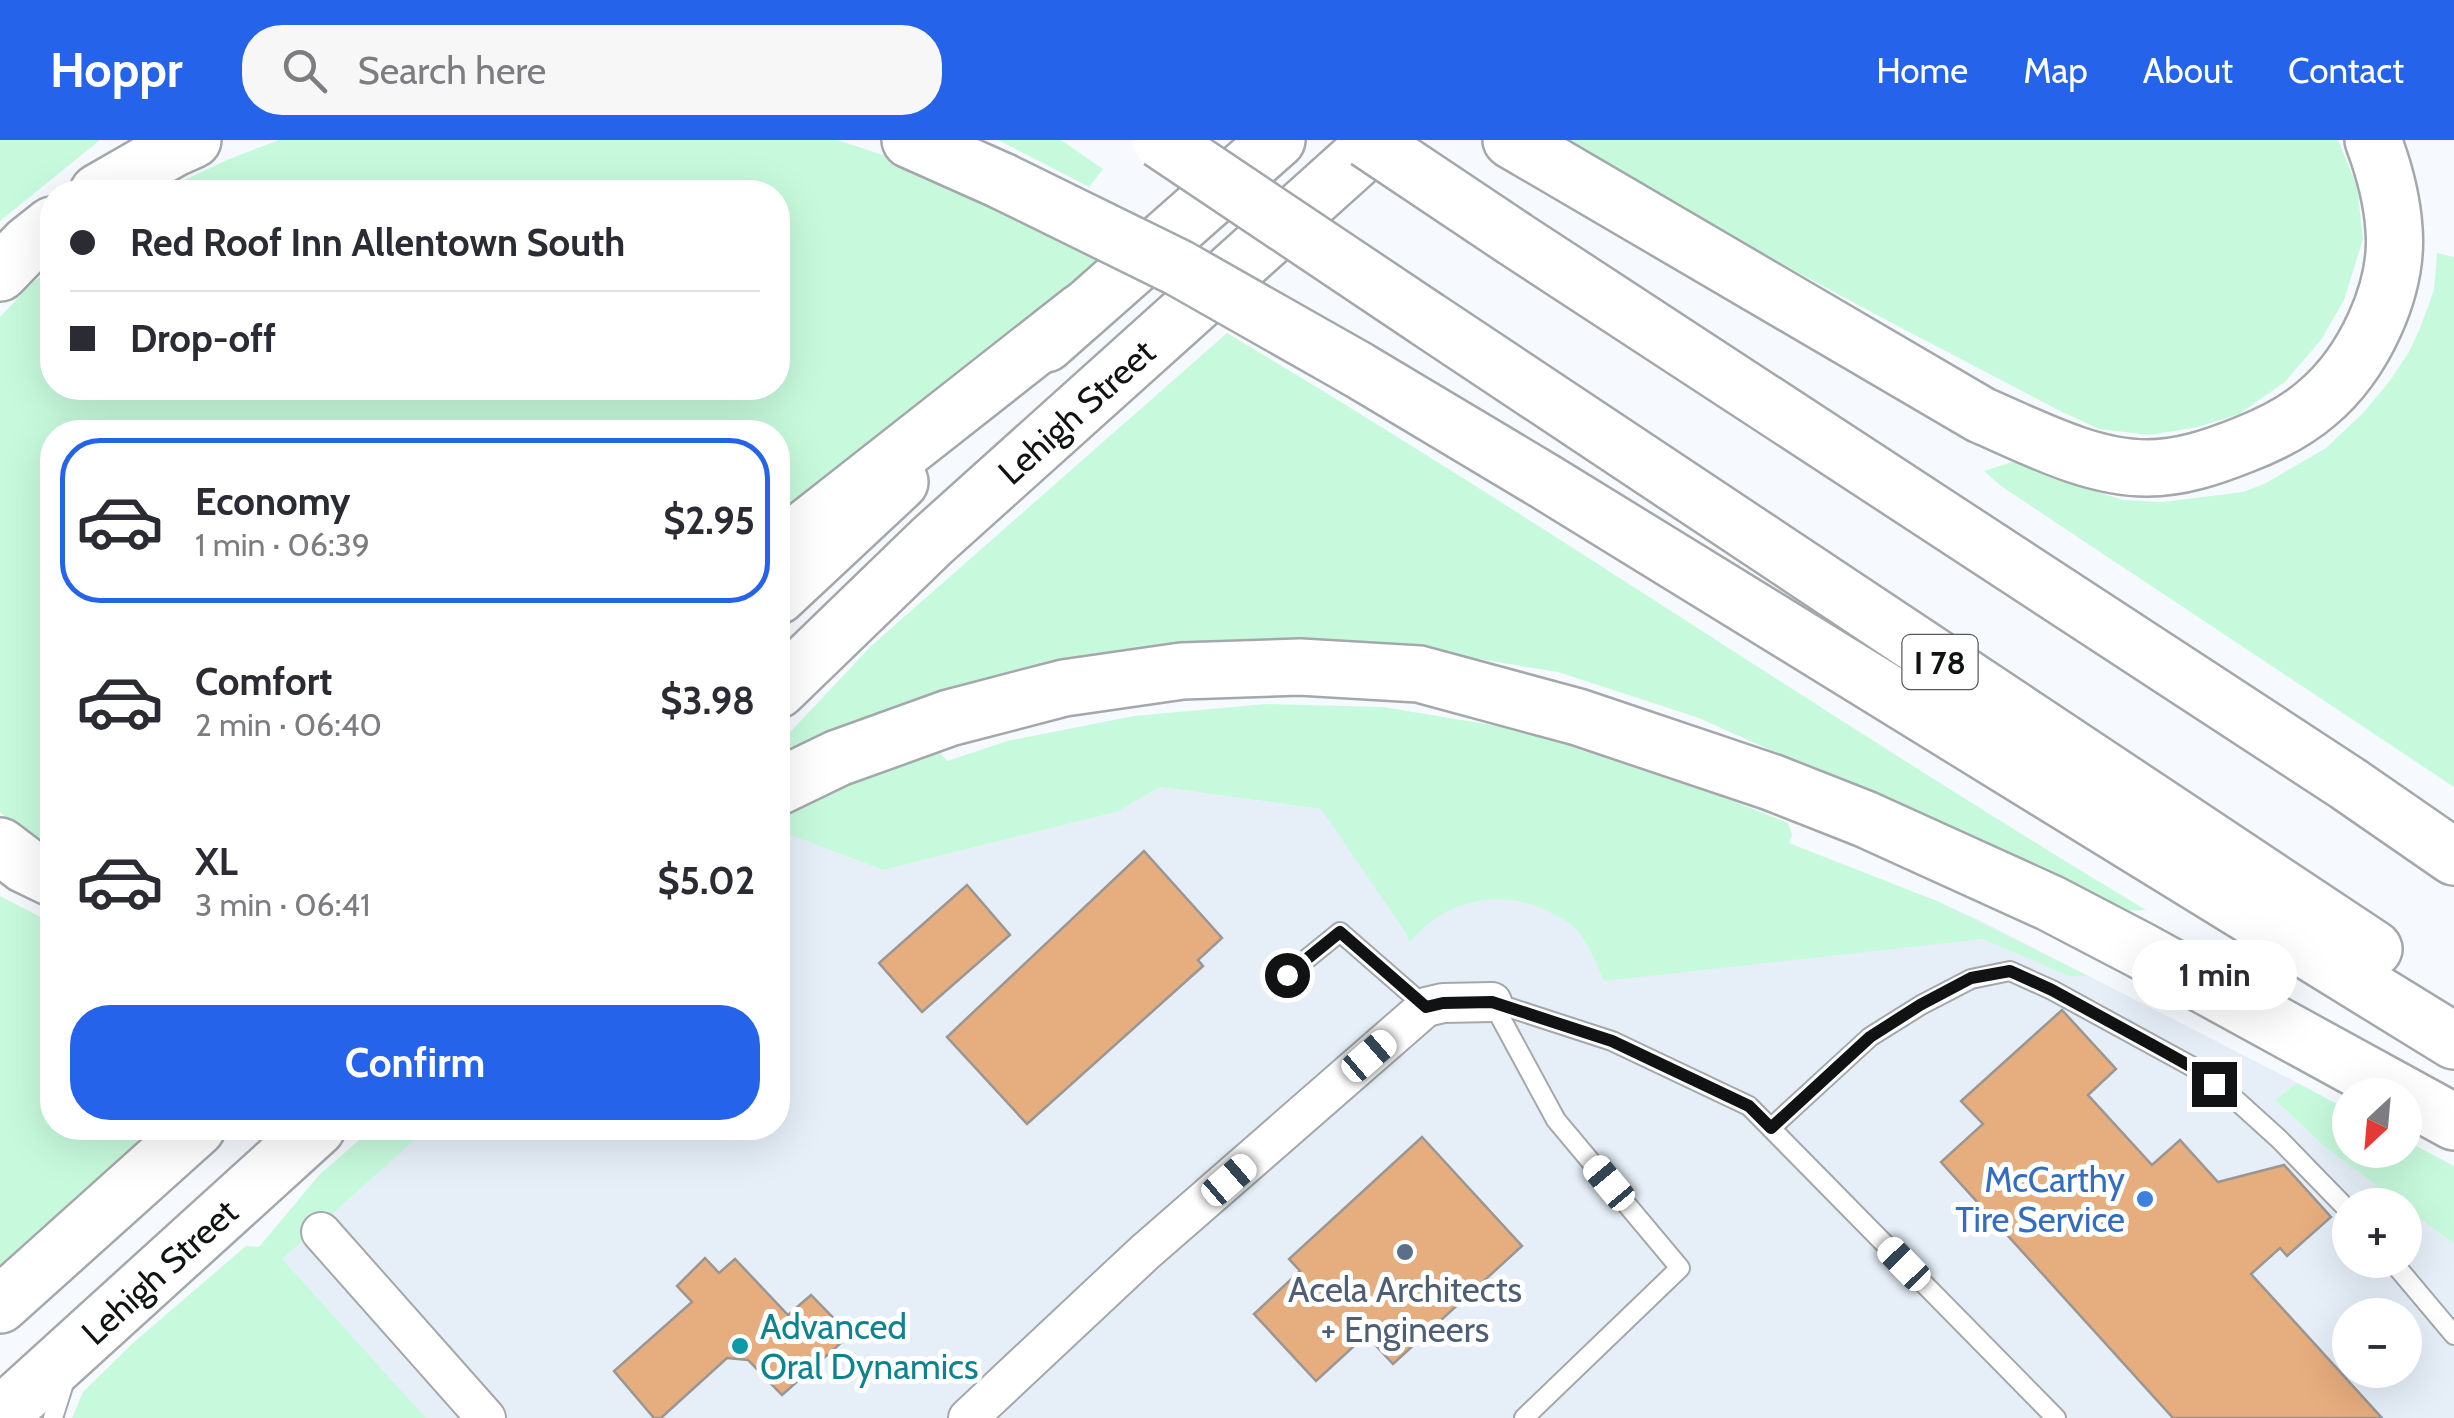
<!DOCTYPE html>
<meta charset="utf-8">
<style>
:root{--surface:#fff;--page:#f7f7f7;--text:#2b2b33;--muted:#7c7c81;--line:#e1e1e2;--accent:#2563eb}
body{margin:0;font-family:Cabin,sans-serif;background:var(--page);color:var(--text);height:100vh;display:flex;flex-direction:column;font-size:38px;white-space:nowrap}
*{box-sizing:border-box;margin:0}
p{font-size:32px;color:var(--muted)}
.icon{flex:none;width:55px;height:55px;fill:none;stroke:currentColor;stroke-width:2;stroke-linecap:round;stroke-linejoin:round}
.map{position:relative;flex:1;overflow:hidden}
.drawer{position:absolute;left:40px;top:280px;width:750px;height:720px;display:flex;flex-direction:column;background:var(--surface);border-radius:40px;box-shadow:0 10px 40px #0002}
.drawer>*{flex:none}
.top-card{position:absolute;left:40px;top:40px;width:750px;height:220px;border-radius:40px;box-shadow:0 10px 40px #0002;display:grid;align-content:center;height:220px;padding:0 30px;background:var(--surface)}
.needle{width:65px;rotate:206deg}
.tools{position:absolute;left:2332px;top:938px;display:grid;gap:20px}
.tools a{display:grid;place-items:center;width:90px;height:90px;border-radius:50%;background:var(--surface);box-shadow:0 10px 40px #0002;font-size:50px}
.end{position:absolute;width:45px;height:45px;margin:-22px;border:12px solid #111213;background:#fff;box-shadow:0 0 0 5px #fff}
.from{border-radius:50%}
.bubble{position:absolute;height:70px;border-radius:35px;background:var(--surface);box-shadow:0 10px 40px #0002;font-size:32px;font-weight:700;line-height:70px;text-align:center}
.car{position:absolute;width:30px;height:60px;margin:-30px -15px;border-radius:12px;box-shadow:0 0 8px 2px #0007;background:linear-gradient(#fff 24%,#345 0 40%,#fff 0 76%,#345 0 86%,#fff 0)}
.top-card b{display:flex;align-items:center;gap:35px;height:95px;font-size:38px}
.top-card b+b{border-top:2px solid var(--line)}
.top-card i{width:25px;height:25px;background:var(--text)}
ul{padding:18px 0 0;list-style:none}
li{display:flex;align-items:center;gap:30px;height:165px;margin:0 20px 15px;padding:0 10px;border:5px solid transparent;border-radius:40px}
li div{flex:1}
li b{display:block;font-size:38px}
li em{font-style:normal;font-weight:700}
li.current{border-color:var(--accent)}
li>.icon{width:90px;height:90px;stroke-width:1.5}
.cta{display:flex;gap:20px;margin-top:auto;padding:20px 30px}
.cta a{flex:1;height:115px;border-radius:40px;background:var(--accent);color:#fff;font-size:40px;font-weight:700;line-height:115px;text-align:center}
header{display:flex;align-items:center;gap:60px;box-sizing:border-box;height:140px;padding:0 50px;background:var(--accent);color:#fff}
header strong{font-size:48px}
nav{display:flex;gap:55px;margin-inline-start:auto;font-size:35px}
.search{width:700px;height:90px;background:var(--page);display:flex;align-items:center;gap:25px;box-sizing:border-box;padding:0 35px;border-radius:40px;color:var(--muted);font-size:38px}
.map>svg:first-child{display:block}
.built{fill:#e6eff8;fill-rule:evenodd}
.green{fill:#c7fadd}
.building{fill:#e6ad7e;stroke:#9a9693;stroke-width:2.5}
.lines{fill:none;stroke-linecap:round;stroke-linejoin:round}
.service-casing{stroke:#a4a8ab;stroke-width:22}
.minor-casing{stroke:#a4a8ab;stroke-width:42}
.trunk-casing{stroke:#a4a8ab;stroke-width:60}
.motorway-casing{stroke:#a4a8ab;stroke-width:60}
.service{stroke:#fff;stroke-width:18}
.minor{stroke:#fff;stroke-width:38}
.trunk{stroke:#fff;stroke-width:55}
.motorway{stroke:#fff;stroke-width:55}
.motorway-bridge-casing{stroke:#a4a8ab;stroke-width:60;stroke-linecap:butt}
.motorway-bridge{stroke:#fff;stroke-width:55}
.route{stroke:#111213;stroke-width:12}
.shop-dot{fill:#3f7fe0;stroke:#fff;stroke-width:4}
.service-dot{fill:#5c6f8a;stroke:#fff;stroke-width:4}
.culture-dot{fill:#0f9aa8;stroke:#fff;stroke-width:4}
.labels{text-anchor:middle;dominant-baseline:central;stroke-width:10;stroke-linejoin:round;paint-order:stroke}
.shield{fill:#fff;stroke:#58595a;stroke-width:2.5}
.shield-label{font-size:32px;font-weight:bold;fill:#111213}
.street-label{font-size:35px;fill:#111213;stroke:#fff}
.shop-label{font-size:35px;fill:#366cbe;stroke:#fff;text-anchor:end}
.service-label{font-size:35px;fill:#4e5e75;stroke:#fff}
.culture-label{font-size:35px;fill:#0d838f;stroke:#fff;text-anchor:start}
</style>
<header>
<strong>Hoppr</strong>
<div class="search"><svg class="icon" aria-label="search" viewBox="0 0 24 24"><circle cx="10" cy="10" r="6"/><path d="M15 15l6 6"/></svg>Search here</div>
<nav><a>Home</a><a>Map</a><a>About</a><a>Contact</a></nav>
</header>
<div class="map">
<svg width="2454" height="1278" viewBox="0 0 2454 1278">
<rect width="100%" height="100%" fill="#f6fafe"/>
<path class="built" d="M 1160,647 L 1321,669 L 1937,761 L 1981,781 L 2298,943 L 2276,961 L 2324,1006 L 2402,1065 L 2350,1065 L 2350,1120 L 2405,1120 L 2405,1067 L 2454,1104 L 2454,1278 L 406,1278 L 271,1128 L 428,988 L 778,988 L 778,704 L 790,695 L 883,730 L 1117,672 ZM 2350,1175 L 2405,1175 L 2405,1230 L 2350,1230 Z"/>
<g class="green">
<path d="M 0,0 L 100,0 L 0,81 Z"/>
<path d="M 279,0 L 838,0 L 904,22 L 1106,126 L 778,385 L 778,292 L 52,292 L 52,707 L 18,689 L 0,672 L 0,177 L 30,145 L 52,127 L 52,248 L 778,248 L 778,52 L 159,52 L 227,20 Z"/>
<path d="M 998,0 L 1061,0 L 1103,29 L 1089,47 Z"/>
<path d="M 1567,0 L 2338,0 L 2357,46 L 2363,99 L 2344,160 L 2321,200 L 2285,242 L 2239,274 L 2198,287 L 2150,295 L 2099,289 L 2058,270 C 1893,183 1726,98 1567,0 Z"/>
<path d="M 2437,113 L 2454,117 L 2454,647 L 2001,346 L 1984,331 L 2016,321 L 2049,337 L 2123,360 L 2162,362 L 2243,352 L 2266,343 L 2326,308 L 2363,273 L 2389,242 L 2409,212 L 2420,188 L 2434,150 Z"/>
<path d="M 1227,193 C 1538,378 1836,584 2146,770 L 2118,771 L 1965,697 L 1699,578 L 1558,532 L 1424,510 L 1338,505 L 1194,502 L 1052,530 L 778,622 L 778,605 L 871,506 Z"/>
<path d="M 1266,564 L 1383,567 L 1504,587 L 1622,617 L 1788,683 L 1792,695 L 1789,703 L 1937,761 L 2088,836 L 2069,836 L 1983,799 L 1604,841 C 1597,826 1588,803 1578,791 C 1571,782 1555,775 1545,770 C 1510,753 1463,757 1432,781 C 1423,787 1416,796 1409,803 L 1406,793 L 1321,669 L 1160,647 L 1117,672 L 883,730 L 790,695 L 778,704 L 778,667 L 939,611 L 947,621 L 1007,601 L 1134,576 Z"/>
<path d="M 0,756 L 52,783 L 52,988 L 156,988 L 0,1129 Z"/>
<path d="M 2298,943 L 2350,971 L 2350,1010 L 2405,1010 L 2405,1000 L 2454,1026 L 2454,1104 L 2324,1006 L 2275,960 Z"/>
<path d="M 373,988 L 428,988 L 282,1119 L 426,1278 L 72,1278 L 83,1252 L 133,1203 L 246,1106 L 259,1107 L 320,1034 Z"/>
</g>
<g class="building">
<path d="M 1144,711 L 1222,798 L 1198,820 L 1203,826 L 1027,984 L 947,897 Z"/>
<path d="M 967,745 L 1010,795 L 922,872 L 879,823 Z"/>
<path d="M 2062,870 L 2116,929 L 2088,955 L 2152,1025 L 2180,1000 L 2218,1042 L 2284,1025 L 2331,1077 L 2287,1116 L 2280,1108 L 2251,1134 L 2382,1278 L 2173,1278 L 1941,1022 L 1983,984 L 1961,961 Z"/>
<path d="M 1422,997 L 1522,1106 L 1393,1224 L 1366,1195 L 1316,1241 L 1254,1174 L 1300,1131 L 1289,1119 Z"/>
<path d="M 705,1118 L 719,1133 L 735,1119 L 788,1175 L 811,1155 L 850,1195 L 782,1255 L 748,1220 L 727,1218 L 661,1278 L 654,1278 L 614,1231 L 692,1162 L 677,1146 Z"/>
</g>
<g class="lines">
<defs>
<g id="service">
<path d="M 1287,835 L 1340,792 L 1426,867"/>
<path d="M 1492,862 L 1612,901 L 1749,966 L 2056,1278"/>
<path d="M 1492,862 L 1556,980 L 1680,1128 L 1524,1278"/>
<path d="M 1771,988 L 1870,897 L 1921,865 L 1971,839 L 2010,831 L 2052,850 L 2191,926 L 2237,961 L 2279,999 L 2350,1072"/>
<path d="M 2391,1120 L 2454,1195"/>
<path d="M 53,1278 L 65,1240"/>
</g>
<g id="minor">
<path d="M 321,1092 L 486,1278"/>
<path d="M 968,1278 L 1144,1113 L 1426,867 L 1443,863 L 1492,862"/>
</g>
<g id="trunk">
<path d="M 1046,204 L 1277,0"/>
<path d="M 778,456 L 900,342"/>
<path id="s1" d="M 778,550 L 932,401 L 1378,0"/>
<path d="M 0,1165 L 197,988"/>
<path id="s2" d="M 0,1276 L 317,988"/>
</g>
<g id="motorway">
<path d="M 910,0 L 1002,41"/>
<path d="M 1511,0 L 1981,275 C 2032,297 2090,328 2147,328 C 2181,328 2213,317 2243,305 C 2269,295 2295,282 2316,264 C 2363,225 2399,150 2394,89 C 2392,57 2384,29 2373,0"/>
<path d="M 98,52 L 173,9 L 193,0"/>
<path d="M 1515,99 L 2347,643 L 2454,717"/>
<path d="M 0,133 L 28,104 L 52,85"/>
<path d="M 1427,179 L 2374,809"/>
<path d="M 1357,229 L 1546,342 L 2454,901"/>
<path d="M 778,410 L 1082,171"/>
<path d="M 778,647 L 838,618 L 949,578 L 1064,548 L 1182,531 L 1300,527 L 1419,534 L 1578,577 L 1771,642 L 1865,679 L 2050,763 L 2140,810 L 2454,982"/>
<path d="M 0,706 L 25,725 L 52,738"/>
</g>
</defs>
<use href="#service" class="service-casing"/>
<use href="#minor" class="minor-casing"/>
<use href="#trunk" class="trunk-casing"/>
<use href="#motorway" class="motorway-casing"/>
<use href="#service" class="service"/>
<use href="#minor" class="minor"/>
<use href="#trunk" class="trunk"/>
<use href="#motorway" class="motorway"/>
<defs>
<g id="motorway-bridge">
<path d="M 1160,0 L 1427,179"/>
<path d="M 1367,0 L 1515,99"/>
<path d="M 1002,41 L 1179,128 L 1357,229"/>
</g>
</defs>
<use href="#motorway-bridge" class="motorway-bridge-casing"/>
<use href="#motorway-bridge" class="motorway-bridge"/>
</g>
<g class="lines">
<path class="route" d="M 1287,835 L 1340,792 L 1426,867 L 1443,863 L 1492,862 L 1612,901 L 1749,966 L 1771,988 L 1870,897 L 1920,865 L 1971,838 L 2010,831 L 2052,850 L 2156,907 L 2190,926 L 2214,944"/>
</g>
<circle class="shop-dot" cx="2145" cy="1059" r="10"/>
<circle class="service-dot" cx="1405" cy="1112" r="10"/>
<circle class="culture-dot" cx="740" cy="1206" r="10"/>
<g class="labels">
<rect class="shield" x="1902.5" y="495" width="75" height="54" rx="8"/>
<g class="shield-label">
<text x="1940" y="522">I 78</text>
</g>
<g class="street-label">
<text stroke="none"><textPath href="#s1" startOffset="408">Lehigh Street</textPath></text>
<text stroke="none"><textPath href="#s2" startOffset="215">Lehigh Street</textPath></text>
</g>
<g class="shop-label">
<text x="2125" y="1039">McCarthy<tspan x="2125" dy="40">Tire Service</tspan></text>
</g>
<g class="service-label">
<text x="1405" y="1149">Acela Architects<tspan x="1405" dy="40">+ Engineers</tspan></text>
</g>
<g class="culture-label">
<text x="760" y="1186">Advanced<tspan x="760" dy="40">Oral Dynamics</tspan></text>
</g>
</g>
</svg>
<div class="tools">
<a><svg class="needle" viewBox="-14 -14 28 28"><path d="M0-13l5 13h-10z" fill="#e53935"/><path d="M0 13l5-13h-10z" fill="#7c7c81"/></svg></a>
<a>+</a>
<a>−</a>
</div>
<i class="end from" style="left:1287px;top:835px"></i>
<i class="end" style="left:2214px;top:944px"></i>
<div class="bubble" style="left:2132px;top:800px;width:165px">1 min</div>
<i class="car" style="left:1369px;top:916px;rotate:49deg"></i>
<i class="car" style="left:1229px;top:1040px;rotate:49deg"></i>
<i class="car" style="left:1609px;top:1043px;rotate:320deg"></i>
<i class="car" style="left:1904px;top:1124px;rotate:316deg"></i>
<div class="top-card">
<b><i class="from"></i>Red Roof Inn Allentown South</b>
<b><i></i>Drop-off</b>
</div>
<section class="drawer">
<ul>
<li class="current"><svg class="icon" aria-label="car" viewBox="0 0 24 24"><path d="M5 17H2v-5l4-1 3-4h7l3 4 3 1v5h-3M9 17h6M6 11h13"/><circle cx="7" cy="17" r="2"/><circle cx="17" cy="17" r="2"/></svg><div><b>Economy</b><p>1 min · 06:39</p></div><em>$2.95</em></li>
<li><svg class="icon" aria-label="car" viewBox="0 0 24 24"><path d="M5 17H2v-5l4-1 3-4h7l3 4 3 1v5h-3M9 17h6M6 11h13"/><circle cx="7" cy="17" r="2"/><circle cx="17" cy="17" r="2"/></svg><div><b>Comfort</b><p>2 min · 06:40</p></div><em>$3.98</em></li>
<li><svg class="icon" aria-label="car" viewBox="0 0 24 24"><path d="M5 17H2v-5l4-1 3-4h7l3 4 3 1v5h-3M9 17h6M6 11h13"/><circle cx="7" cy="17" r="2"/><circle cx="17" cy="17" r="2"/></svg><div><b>XL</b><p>3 min · 06:41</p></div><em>$5.02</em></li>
</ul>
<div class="cta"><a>Confirm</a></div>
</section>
</div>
